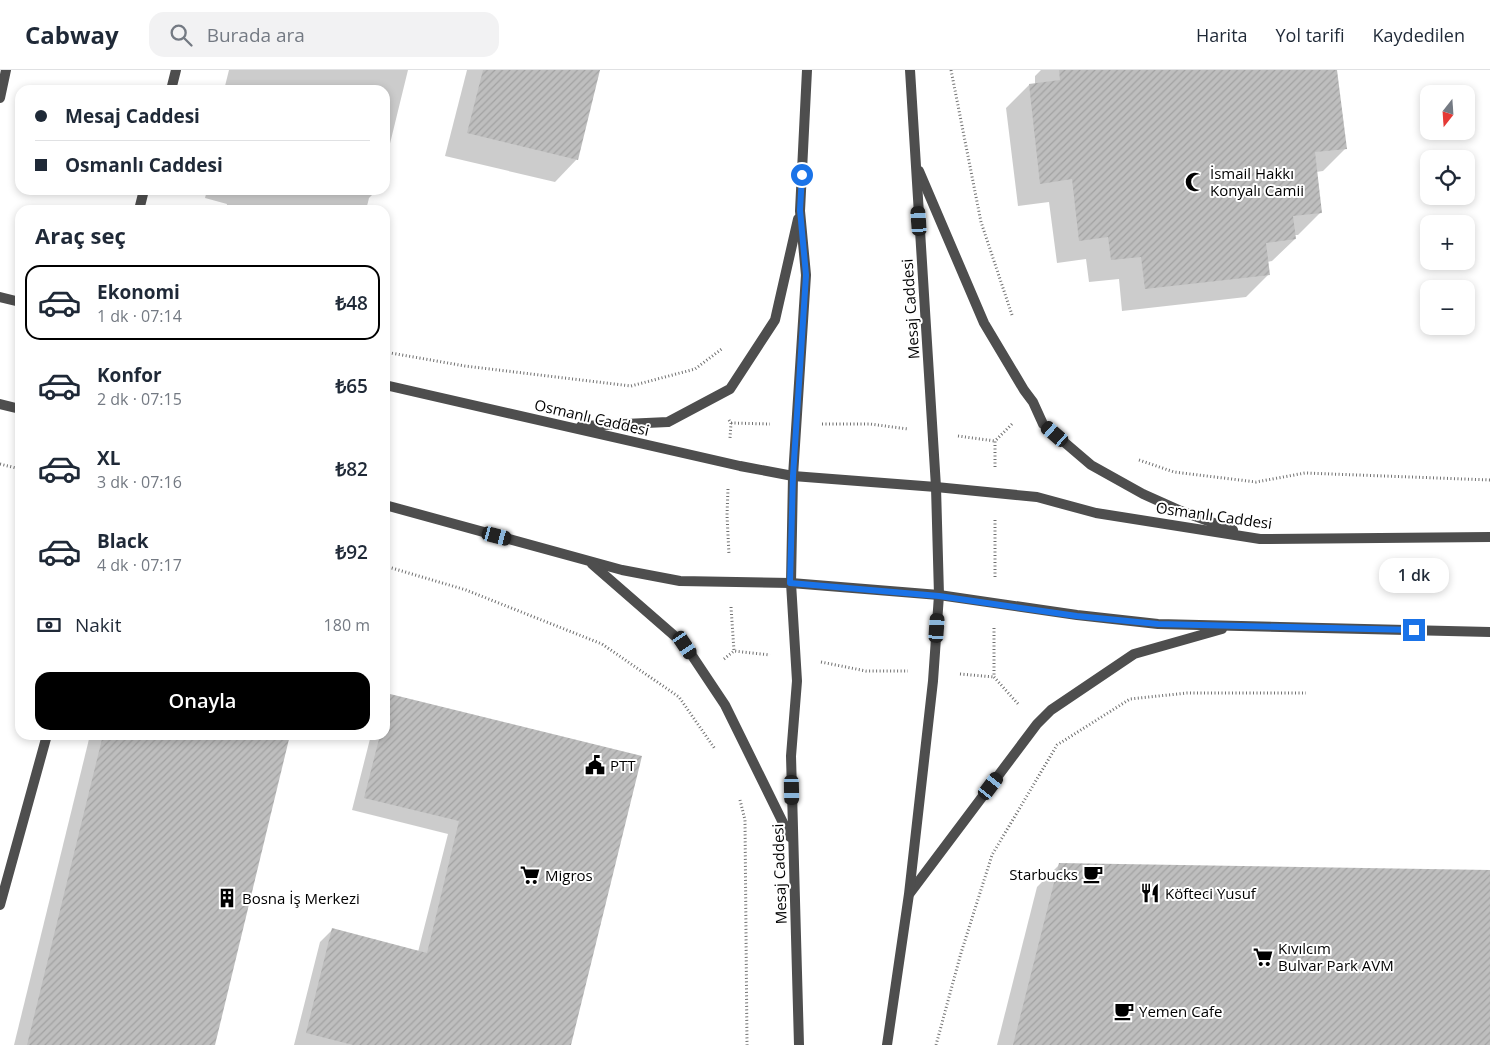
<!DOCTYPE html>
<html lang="tr">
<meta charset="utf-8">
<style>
:root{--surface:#fff;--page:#f2f2f3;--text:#1f2937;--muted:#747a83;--line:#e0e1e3;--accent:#000}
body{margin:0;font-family:"Open Sans",sans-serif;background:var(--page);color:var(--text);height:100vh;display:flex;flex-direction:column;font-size:19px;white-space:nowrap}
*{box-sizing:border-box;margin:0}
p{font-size:16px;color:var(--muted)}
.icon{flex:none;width:28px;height:28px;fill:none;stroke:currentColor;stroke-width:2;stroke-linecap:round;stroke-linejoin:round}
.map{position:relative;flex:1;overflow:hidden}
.sheet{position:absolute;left:15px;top:135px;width:375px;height:535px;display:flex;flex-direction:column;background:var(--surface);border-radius:15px;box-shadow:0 2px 8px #0003}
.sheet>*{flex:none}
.guide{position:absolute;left:15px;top:15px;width:375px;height:110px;border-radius:15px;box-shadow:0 2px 8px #0003;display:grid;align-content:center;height:110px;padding:0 20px;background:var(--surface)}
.needle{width:32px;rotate:197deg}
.buttons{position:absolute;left:1420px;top:15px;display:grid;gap:10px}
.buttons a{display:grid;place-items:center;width:55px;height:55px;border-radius:10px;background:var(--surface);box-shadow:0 2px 8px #0003;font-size:25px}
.end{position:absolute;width:22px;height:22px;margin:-11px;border:6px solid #1a73e8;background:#fff;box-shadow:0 0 0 2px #fff}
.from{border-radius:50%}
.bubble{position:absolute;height:35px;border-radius:15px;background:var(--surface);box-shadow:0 2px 8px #0003;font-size:16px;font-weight:600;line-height:35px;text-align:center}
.car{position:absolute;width:15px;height:30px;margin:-15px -8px;border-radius:6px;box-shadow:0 0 4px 1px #0007;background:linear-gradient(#222 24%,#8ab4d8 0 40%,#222 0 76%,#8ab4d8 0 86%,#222 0)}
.guide b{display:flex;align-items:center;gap:18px;height:48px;font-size:19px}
.guide b+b{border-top:1px solid var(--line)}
.guide i{width:12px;height:12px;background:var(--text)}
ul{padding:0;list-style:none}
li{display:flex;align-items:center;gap:15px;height:75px;margin:0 10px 8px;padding:0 10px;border:2px solid transparent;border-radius:15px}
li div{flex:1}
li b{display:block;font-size:19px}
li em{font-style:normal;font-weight:600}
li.on{border-color:var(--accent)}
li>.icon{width:45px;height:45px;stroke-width:1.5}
h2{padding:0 20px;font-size:22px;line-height:60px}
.pay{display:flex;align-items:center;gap:12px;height:55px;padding:0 20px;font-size:19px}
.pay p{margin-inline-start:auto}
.button{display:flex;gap:10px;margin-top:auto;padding:10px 20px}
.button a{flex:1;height:58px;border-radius:15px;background:var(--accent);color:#fff;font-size:20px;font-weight:600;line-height:58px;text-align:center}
header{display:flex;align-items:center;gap:30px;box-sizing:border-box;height:70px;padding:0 25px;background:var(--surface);border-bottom:1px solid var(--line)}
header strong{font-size:24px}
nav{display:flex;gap:28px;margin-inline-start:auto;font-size:18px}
.search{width:350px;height:45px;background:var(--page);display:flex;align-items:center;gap:12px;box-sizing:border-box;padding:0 18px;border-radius:15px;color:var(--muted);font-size:19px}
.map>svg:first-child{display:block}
.shadow{fill:#0003}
.building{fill:url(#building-hatch)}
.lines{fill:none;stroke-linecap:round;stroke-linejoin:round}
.path{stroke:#707070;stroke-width:3;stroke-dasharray:1 2.5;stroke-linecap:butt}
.minor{stroke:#4e4e4e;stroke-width:10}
.tertiary{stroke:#4e4e4e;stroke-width:10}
.route{stroke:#1a73e8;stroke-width:6}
.labels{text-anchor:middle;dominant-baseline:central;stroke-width:4;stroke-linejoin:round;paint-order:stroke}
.poi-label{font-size:15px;fill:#000;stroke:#fff;text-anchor:start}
.street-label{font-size:15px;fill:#000;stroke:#fff}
</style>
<header>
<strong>Cabway</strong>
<div class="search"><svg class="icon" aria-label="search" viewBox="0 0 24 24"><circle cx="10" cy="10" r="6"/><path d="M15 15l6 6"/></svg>Burada ara</div>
<nav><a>Harita</a><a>Yol tarifi</a><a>Kaydedilen</a></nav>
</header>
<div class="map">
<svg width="1490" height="975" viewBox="0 0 1490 975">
<defs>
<pattern id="building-hatch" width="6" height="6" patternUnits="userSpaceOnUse" patternTransform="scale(1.25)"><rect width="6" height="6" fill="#bebebe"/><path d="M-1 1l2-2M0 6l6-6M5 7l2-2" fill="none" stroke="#a2a2a2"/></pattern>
</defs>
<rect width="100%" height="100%" fill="#fff"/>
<g class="shadow">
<path d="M 229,0 L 408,0 L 385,94 L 385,20 L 224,20 Z"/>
<path d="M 467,0 L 599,0 L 577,89 L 555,112 L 445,86 Z"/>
<path d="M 1041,0 L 1336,0 L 1346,78 L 1323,101 L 1316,102 L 1321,142 L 1298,165 L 1294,165 L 1295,169 L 1272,191 L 1267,192 L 1269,204 L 1246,227 L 1122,241 L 1119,209 L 1089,212 L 1086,189 L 1057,193 L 1049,132 L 1018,136 L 1006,38 L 1029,15 L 1035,14 L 1035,6 Z"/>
<path d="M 207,120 L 377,120 L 369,128 L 366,140 L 226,140 L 227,134 L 205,128 Z"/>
<path d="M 390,625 L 641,687 L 570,975 L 294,975 L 320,872 L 332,860 L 418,882 L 448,764 L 352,740 L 371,665 L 385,665 L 385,631 Z"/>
<path d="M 90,665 L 289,665 L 213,975 L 14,975 Z"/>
<path d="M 1060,794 L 1490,801 L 1490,975 L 997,975 L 1037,817 Z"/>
</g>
<g class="building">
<path d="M 483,0 L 600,0 L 578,90 L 467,63 Z"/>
<path d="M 1059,0 L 1337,0 L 1347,79 L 1315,82 L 1322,143 L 1293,146 L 1296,169 L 1266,173 L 1270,205 L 1145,219 L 1141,187 L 1111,190 L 1108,167 L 1079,171 L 1072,109 L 1040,114 L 1029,14 L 1060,10 Z"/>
<path d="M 390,624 L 642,686 L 571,975 L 353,975 L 306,963 L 332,858 L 427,883 L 459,751 L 364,728 L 380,665 L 385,665 L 385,644 Z"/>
<path d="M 103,665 L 290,665 L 215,975 L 27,975 Z"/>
<path d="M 1059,793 L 1490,800 L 1490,975 L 1013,975 Z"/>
</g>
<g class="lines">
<g class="path">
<path d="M 951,0 L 981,152 L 1012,245"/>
<path d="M 385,282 L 465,296 L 631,316 L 695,299 L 723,278"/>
<path d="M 729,350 L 731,353 L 730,368"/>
<path d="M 731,353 L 770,354"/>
<path d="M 822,354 L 870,354 L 908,359"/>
<path d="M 958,366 L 995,371"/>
<path d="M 1139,390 L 1174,402 L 1256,412 L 1305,403 L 1490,410"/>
<path d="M 0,394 L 20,399"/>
<path d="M 995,397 L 995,371 L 1013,353"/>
<path d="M 728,419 L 727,445 L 729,485"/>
<path d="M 385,496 L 466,520 L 602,574 L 679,627 L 715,679"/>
<path d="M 995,507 L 995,448"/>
<path d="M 731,537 L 734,581"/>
<path d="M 994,558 L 994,607 L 1019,635"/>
<path d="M 724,589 L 734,581 L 770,585"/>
<path d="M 821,592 L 866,601 L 908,601"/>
<path d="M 960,604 L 994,607"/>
<path d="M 740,730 L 745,750 L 747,975"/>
<path d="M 936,975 L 961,883 L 992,785 L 1057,675 L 1130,629 L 1187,623 L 1306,623"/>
</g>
<g class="minor">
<path d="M 171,20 L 176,0"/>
<path d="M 0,28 L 6,0"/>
<path d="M 139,140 L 144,120"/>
<path d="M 0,835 L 47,665"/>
</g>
<g class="tertiary">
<path d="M 919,101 L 984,253 L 1024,320 L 1033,332 L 1043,354 L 1091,395 L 1143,424 L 1181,441 L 1233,460"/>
<path d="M 0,227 L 20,232"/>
<path d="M 385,315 L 740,396 L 793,406 L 936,417 L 1037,427 L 1096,443 L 1260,469 L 1490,467"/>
<path d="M 0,334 L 20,339"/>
<path d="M 581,356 L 668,352 L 730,319 L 775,250 L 798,149"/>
<path d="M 385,435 L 622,500 L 680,511 L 791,513 L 939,525 L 1077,545 L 1158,554 L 1490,562"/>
<path d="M 592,494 L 685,575 L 725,635 L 790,767"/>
<path d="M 910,823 L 1037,654 L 1051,640 L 1134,584 L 1222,559"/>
<path d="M 799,975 L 791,686 L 797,611 L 791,513 L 793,406 L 806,205 L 800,141 L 807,0"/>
<path d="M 887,975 L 909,824 L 933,611 L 939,525 L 936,417 L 910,0"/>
</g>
</g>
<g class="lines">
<path class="route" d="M 802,105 L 800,140 L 806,205 L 793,406 L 790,513 L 939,526 L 1077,546 L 1158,554 L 1414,560"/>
</g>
<defs>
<symbol id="mosque-bare" viewBox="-9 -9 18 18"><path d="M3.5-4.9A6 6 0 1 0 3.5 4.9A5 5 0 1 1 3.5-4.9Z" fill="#000" stroke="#fff" stroke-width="2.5" paint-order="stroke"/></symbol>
<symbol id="civic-bare" viewBox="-9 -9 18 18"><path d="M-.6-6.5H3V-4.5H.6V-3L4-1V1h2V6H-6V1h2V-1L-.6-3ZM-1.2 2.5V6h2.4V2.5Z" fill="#000" stroke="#fff" stroke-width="2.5" paint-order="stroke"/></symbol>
<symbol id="cafe-bare" viewBox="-9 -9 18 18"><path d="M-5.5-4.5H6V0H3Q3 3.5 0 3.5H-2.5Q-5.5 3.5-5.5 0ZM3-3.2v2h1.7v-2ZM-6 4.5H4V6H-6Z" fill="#000" stroke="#fff" stroke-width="2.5" paint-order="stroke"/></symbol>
<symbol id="supermarket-bare" viewBox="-9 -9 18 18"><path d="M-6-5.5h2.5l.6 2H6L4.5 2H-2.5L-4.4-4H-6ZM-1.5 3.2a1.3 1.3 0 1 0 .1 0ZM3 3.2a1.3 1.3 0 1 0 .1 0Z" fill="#000" stroke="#fff" stroke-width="2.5" paint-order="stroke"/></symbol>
<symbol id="restaurant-bare" viewBox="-9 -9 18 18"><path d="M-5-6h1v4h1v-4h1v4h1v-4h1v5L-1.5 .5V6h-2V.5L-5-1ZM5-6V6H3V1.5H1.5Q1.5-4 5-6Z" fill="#000" stroke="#fff" stroke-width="2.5" paint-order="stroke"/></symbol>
<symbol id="building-bare" viewBox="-9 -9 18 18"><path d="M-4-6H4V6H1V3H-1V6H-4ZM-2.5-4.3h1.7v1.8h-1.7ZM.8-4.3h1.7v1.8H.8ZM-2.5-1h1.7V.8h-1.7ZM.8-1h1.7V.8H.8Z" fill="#000" stroke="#fff" stroke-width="2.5" paint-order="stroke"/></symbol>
</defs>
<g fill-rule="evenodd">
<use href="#mosque-bare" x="1181" y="98" width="28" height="28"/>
<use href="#civic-bare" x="581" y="681" width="28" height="28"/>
<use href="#cafe-bare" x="1079" y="790" width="28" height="28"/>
<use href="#supermarket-bare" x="516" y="791" width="28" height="28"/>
<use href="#restaurant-bare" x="1136" y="809" width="28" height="28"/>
<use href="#building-bare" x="213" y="814" width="28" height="28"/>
<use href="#supermarket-bare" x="1249" y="873" width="28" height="28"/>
<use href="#cafe-bare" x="1110" y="927" width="28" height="28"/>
</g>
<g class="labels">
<g class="poi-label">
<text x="1210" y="103">İsmail Hakkı<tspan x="1210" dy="17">Konyalı Camii</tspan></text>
<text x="610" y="695">PTT</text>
<text x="1078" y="804" text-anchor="end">Starbucks</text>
<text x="545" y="805">Migros</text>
<text x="1165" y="823">Köfteci Yusuf</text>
<text x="242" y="828">Bosna İş Merkezi</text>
<text x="1278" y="878">Kıvılcım<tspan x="1278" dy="17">Bulvar Park AVM</tspan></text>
<text x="1139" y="941">Yemen Cafe</text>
</g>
<g class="street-label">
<text transform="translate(910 239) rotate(-94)">Mesaj Caddesi</text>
<text transform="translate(592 347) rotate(13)">Osmanlı Caddesi</text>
<text transform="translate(1214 445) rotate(8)">Osmanlı Caddesi</text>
<text transform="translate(779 804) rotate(-92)">Mesaj Caddesi</text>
</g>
</g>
</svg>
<div class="buttons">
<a><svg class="needle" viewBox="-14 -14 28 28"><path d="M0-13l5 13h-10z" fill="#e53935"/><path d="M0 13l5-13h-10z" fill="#747a83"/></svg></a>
<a><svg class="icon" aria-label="locate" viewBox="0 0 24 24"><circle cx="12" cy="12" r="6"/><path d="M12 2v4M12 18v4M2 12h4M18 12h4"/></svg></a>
<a>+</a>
<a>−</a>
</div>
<i class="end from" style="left:802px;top:105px"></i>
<i class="end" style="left:1414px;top:560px"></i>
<div class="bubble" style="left:1379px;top:488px;width:70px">1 dk</div>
<i class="car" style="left:919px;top:151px;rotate:356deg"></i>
<i class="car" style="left:1055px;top:364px;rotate:311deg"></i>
<i class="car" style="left:497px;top:466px;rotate:105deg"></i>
<i class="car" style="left:937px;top:558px;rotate:4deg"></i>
<i class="car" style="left:685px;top:575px;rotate:146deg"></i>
<i class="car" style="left:991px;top:716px;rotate:37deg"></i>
<i class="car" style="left:792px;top:720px;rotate:179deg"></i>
<div class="guide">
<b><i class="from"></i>Mesaj Caddesi</b>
<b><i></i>Osmanlı Caddesi</b>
</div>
<section class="sheet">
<h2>Araç seç</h2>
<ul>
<li class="on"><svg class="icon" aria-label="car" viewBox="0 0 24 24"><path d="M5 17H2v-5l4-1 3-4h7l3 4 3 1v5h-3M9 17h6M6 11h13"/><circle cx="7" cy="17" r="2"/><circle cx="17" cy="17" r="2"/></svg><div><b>Ekonomi</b><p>1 dk · 07:14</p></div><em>₺48</em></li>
<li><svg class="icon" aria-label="car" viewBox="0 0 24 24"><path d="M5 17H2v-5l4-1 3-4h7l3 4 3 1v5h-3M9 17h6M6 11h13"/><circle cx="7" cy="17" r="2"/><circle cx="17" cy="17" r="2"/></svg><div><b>Konfor</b><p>2 dk · 07:15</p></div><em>₺65</em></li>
<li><svg class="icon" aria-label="car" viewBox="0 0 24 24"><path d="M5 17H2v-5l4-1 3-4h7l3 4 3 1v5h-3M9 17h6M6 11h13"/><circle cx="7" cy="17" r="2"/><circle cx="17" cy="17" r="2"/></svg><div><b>XL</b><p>3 dk · 07:16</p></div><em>₺82</em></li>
<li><svg class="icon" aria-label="car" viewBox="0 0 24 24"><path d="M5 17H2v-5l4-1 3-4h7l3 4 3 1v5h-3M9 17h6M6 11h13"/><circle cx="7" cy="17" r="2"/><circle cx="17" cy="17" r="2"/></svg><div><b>Black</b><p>4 dk · 07:17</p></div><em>₺92</em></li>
</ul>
<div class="pay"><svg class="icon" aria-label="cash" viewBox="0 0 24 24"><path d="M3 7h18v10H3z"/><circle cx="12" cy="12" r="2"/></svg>Nakit<p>180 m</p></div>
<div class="button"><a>Onayla</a></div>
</section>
</div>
